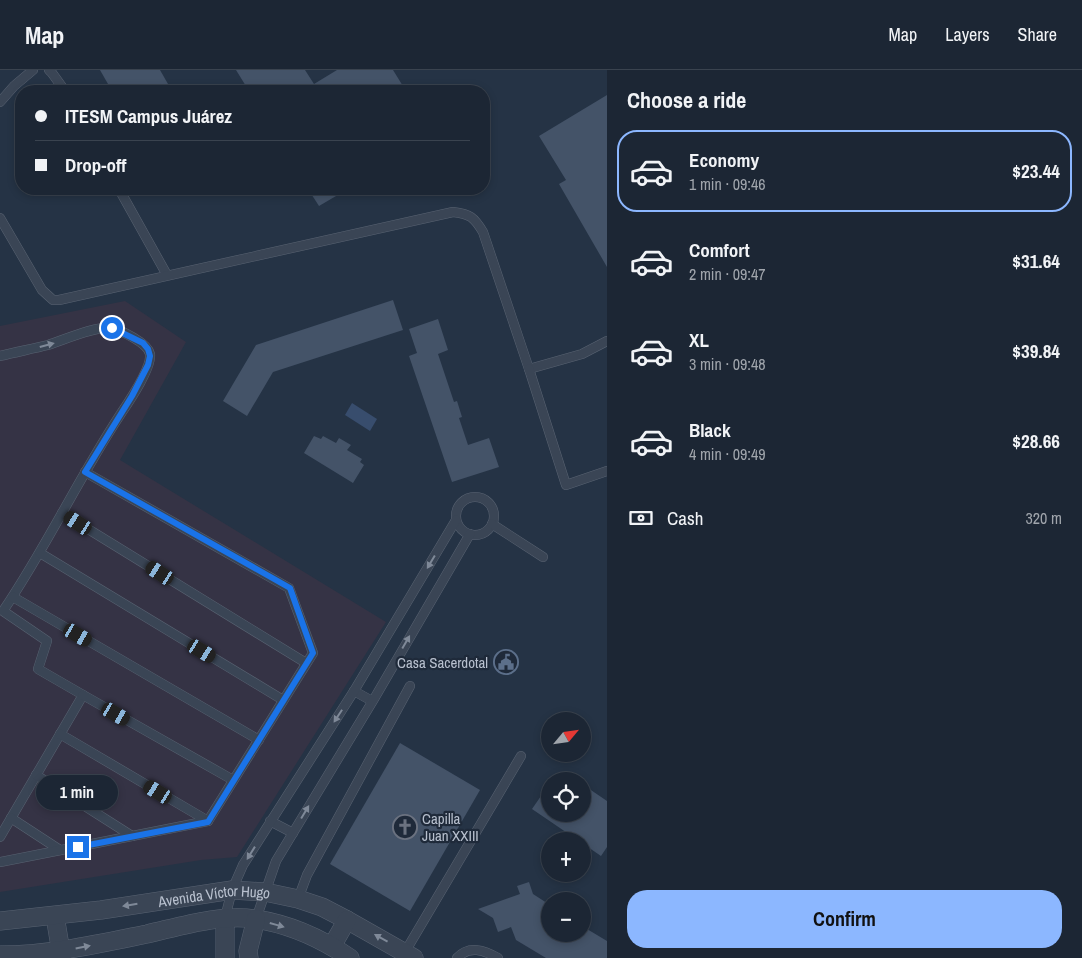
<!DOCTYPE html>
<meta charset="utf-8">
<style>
:root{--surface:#1c2634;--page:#293240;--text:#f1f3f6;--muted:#a0a5ac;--line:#3a434f;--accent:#8cb7ff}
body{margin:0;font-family:"Archivo Narrow",sans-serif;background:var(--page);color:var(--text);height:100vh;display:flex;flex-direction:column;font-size:19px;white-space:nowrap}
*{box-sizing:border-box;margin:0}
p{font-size:16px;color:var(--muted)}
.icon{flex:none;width:28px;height:28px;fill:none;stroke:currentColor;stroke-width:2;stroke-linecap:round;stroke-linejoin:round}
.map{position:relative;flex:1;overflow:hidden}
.panel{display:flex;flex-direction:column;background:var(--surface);width:475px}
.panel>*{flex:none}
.hud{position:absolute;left:15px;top:15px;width:475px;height:110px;border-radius:20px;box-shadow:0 2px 8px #0003,0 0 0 1px var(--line);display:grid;align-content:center;height:110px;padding:0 20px;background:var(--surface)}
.needle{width:32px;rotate:61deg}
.controls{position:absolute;left:541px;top:642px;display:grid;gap:10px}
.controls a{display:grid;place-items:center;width:50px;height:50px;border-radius:50%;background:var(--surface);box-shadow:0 2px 8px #0003,0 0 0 1px var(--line);font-size:25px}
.end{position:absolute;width:22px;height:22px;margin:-11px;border:6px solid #1a73e8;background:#fff;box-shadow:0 0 0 2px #fff}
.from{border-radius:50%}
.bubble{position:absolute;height:35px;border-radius:18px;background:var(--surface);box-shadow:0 2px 8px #0003,0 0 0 1px var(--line);font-size:16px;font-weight:700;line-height:35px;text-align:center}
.car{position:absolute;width:15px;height:30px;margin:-15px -8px;border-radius:6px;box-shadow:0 0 4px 1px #0007;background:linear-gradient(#222 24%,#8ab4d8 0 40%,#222 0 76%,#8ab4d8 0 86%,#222 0)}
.hud b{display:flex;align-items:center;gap:18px;height:48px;font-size:19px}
.hud b+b{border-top:1px solid var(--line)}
.hud i{width:12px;height:12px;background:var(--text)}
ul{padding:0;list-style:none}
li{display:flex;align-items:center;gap:15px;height:82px;margin:0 10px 8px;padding:0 10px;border:2px solid transparent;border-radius:20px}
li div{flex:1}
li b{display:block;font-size:19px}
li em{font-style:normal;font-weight:700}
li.current{border-color:var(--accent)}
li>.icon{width:45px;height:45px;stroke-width:1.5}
h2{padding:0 20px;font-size:22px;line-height:60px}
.pay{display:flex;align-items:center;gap:12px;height:55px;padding:0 20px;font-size:19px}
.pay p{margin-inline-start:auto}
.button{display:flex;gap:10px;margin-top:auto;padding:10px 20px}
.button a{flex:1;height:58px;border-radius:20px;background:var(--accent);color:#111;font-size:20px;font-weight:700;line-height:58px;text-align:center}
header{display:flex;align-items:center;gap:30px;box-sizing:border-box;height:70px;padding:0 25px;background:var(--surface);border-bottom:1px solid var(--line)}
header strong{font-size:24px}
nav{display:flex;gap:28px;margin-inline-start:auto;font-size:18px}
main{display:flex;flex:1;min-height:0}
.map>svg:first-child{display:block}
.medical{fill:#353345}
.water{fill:#384d6d}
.building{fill:#445368}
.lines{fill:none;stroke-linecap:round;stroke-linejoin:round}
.lane-casing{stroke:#596372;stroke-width:10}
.street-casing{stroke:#596372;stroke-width:19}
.lane{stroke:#3a4555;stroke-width:9}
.street{stroke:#3a4555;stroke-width:18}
.oneway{fill:#7f8998}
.route{stroke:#1a73e8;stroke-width:6}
.labels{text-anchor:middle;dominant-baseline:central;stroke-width:4.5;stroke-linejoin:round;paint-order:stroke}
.poi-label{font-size:15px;fill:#b8c0ce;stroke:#1f2a3a;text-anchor:end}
.street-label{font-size:15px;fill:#b8c0ce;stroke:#1f2a3a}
</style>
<header>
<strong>Map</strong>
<nav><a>Map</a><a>Layers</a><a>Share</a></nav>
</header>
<main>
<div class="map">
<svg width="607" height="888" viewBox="0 0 607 888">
<rect width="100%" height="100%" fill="#253345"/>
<path class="medical" d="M 125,231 L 186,272 L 120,390 L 386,552 L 237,787 L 201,790 L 0,822 L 0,256 Z"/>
<path class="water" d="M 352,333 L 377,349 L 370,361 L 345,345 Z"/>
<g class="building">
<path d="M 100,0 L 160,0 L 172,21 L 112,21 Z"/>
<path d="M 236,0 L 305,0 L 314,14 L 337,0 L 393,0 L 406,21 L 249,21 Z"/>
<path d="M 607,25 L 607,197 L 559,114 L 566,110 L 539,66 Z"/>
<path d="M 308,119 L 348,119 L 319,136 Z"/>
<path d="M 393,230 L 403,260 L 273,302 L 247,346 L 223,331 L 256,275 Z"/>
<path d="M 438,249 L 448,280 L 438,284 L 454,332 L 457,331 L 462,347 L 459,348 L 468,375 L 489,368 L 499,397 L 452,412 L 409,286 L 417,283 L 409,259 Z"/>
<path d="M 314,366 L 321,369 L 323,366 L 336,373 L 339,368 L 351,375 L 347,380 L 362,389 L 360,392 L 364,395 L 353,413 L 304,383 Z"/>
<path d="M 400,673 L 480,720 L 410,841 L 330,794 Z"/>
<path d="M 550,713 L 550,744 L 582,744 L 582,714 L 607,731 L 607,777 L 601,786 L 582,773 L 582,771 L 579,771 L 532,739 Z"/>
<path d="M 529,812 L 533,824 L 550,835 L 550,864 L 582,864 L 582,856 L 607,871 L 607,888 L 546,888 L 516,870 L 511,857 L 498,862 L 493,848 L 478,839 L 520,824 L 517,816 Z"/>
</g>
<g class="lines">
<defs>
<g id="lane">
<path d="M 49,0 L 52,3 L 65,21"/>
<path d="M 0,32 L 14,16 L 33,0"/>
<path d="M 119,119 L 167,205"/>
<path d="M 0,148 L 42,220 L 53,230 L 59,230 L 453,142 C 470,144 474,147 483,162 L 529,299 L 582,284 L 607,271"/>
<path d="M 0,286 C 16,282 32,279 48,275 C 64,270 95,256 110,258 C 121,260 148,273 150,284 C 152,298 128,333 120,345 C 78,409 46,478 3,541 L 47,571 L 38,599 L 83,625 L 0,767"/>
<path d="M 529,299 L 566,415 L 607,401"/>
<circle cx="475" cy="446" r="19"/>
<path d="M 62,443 L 306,593"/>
<path d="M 492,454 L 543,487"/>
<path d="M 40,483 L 283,630"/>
<path d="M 13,527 L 259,670"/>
<path d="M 354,621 L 372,631"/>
<path d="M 83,625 L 233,710"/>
<path d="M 60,664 L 208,751"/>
<path d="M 36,705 L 132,766"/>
<path d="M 11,748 L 60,780"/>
<path d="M 270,751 L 293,763"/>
<path d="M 0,792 L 208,751 L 313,583 L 289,518 L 85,402"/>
<path d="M 298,829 L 307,805 L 410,616"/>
<path d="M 225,848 L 232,820 L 243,795 L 354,621 L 456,450"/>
<path d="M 256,849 L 276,791 L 374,629 L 470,464"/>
<path d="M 405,882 L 521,686"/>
<path d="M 457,888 C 469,875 484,880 498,888"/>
</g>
<g id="street">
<path d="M 55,846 L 62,888"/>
<path d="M 225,848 L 225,888"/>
<path id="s1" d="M 0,851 L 101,840 L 232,820 L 265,822 L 298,829 L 322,837 L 347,850 L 414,888"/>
<path d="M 332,876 L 347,850"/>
<path d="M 0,885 C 50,885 98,874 147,864 C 182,856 219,844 255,849 C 289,854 322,869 350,888"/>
<path d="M 249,888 L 248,881 L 256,849"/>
</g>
</defs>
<use href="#lane" class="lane-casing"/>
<use href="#street" class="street-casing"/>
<use href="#lane" class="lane"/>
<use href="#street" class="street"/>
</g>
<defs><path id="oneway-solid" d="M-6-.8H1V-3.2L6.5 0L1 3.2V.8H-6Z" transform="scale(1.25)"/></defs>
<g class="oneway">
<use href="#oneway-solid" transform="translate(47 275) rotate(-15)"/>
<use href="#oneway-solid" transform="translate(431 492) rotate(121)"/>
<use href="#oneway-solid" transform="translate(406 572) rotate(-60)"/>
<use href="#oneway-solid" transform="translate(338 646) rotate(123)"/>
<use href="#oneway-solid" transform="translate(305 742) rotate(-59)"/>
<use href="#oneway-solid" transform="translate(251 783) rotate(122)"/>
<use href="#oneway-solid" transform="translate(130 835) rotate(171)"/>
<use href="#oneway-solid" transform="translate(277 855) rotate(16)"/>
<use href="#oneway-solid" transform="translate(381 868) rotate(-151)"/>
<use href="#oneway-solid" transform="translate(83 877) rotate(-11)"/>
</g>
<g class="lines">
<path class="route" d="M 78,777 L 208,752 L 313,583 L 290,518 L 85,402 L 132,326 L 148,295 L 150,286 L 148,279 L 143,273 L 112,258"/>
</g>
<defs>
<symbol id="civic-ring" viewBox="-11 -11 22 22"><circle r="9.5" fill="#1f2a3a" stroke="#5c6f8a" stroke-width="1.5"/><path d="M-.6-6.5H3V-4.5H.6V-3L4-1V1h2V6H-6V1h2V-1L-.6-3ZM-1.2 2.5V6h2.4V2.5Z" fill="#5c6f8a"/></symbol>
<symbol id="church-ring" viewBox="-11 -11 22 22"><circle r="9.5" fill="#1f2a3a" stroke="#6b7280" stroke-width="1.5"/><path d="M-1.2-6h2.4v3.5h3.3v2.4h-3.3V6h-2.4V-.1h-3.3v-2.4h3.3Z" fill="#6b7280"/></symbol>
</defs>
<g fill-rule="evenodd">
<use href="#civic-ring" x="492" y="578" width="28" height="28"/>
<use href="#church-ring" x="391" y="743" width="28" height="28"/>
</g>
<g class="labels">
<g class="poi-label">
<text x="488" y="592">Casa Sacerdotal</text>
<text x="422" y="748" text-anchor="start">Capilla<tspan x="422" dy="17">Juan XXIII</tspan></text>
</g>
<g class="street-label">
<text stroke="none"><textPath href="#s1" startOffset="216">Avenida Víctor Hugo</textPath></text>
</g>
</g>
</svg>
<div class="controls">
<a><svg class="needle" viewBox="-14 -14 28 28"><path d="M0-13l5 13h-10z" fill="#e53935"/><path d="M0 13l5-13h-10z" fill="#a0a5ac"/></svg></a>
<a><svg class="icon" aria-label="locate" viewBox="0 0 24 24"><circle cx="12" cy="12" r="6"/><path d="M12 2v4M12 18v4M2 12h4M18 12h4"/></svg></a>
<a>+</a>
<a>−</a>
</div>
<i class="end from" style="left:112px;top:258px"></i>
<i class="end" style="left:78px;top:777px"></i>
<div class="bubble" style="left:36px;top:705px;width:82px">1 min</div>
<i class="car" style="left:78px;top:453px;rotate:302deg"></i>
<i class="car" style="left:160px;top:503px;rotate:302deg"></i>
<i class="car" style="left:78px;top:565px;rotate:120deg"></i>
<i class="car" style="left:202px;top:581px;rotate:121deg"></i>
<i class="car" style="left:116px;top:644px;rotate:120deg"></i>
<i class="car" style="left:158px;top:722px;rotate:301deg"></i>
<div class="hud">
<b><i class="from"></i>ITESM Campus Juárez</b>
<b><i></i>Drop-off</b>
</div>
</div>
<section class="panel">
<h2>Choose a ride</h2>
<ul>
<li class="current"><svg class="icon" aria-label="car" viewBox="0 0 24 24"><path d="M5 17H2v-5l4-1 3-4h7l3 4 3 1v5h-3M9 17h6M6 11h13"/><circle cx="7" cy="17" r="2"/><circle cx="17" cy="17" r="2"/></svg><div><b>Economy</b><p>1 min · 09:46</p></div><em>$23.44</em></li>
<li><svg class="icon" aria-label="car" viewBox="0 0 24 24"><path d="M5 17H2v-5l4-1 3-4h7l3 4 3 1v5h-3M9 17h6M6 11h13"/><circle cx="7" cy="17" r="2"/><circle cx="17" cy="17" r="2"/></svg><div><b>Comfort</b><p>2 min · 09:47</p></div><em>$31.64</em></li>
<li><svg class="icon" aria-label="car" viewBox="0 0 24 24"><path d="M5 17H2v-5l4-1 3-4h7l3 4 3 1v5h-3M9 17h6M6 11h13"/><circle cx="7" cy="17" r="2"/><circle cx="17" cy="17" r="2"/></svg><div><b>XL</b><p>3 min · 09:48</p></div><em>$39.84</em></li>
<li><svg class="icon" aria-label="car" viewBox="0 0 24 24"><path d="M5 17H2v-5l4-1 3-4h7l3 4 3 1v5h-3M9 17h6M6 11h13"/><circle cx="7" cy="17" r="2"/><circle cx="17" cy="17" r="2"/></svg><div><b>Black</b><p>4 min · 09:49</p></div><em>$28.66</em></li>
</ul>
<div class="pay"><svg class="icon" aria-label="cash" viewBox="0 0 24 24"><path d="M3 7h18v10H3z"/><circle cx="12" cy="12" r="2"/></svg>Cash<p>320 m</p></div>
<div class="button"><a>Confirm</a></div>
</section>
</main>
